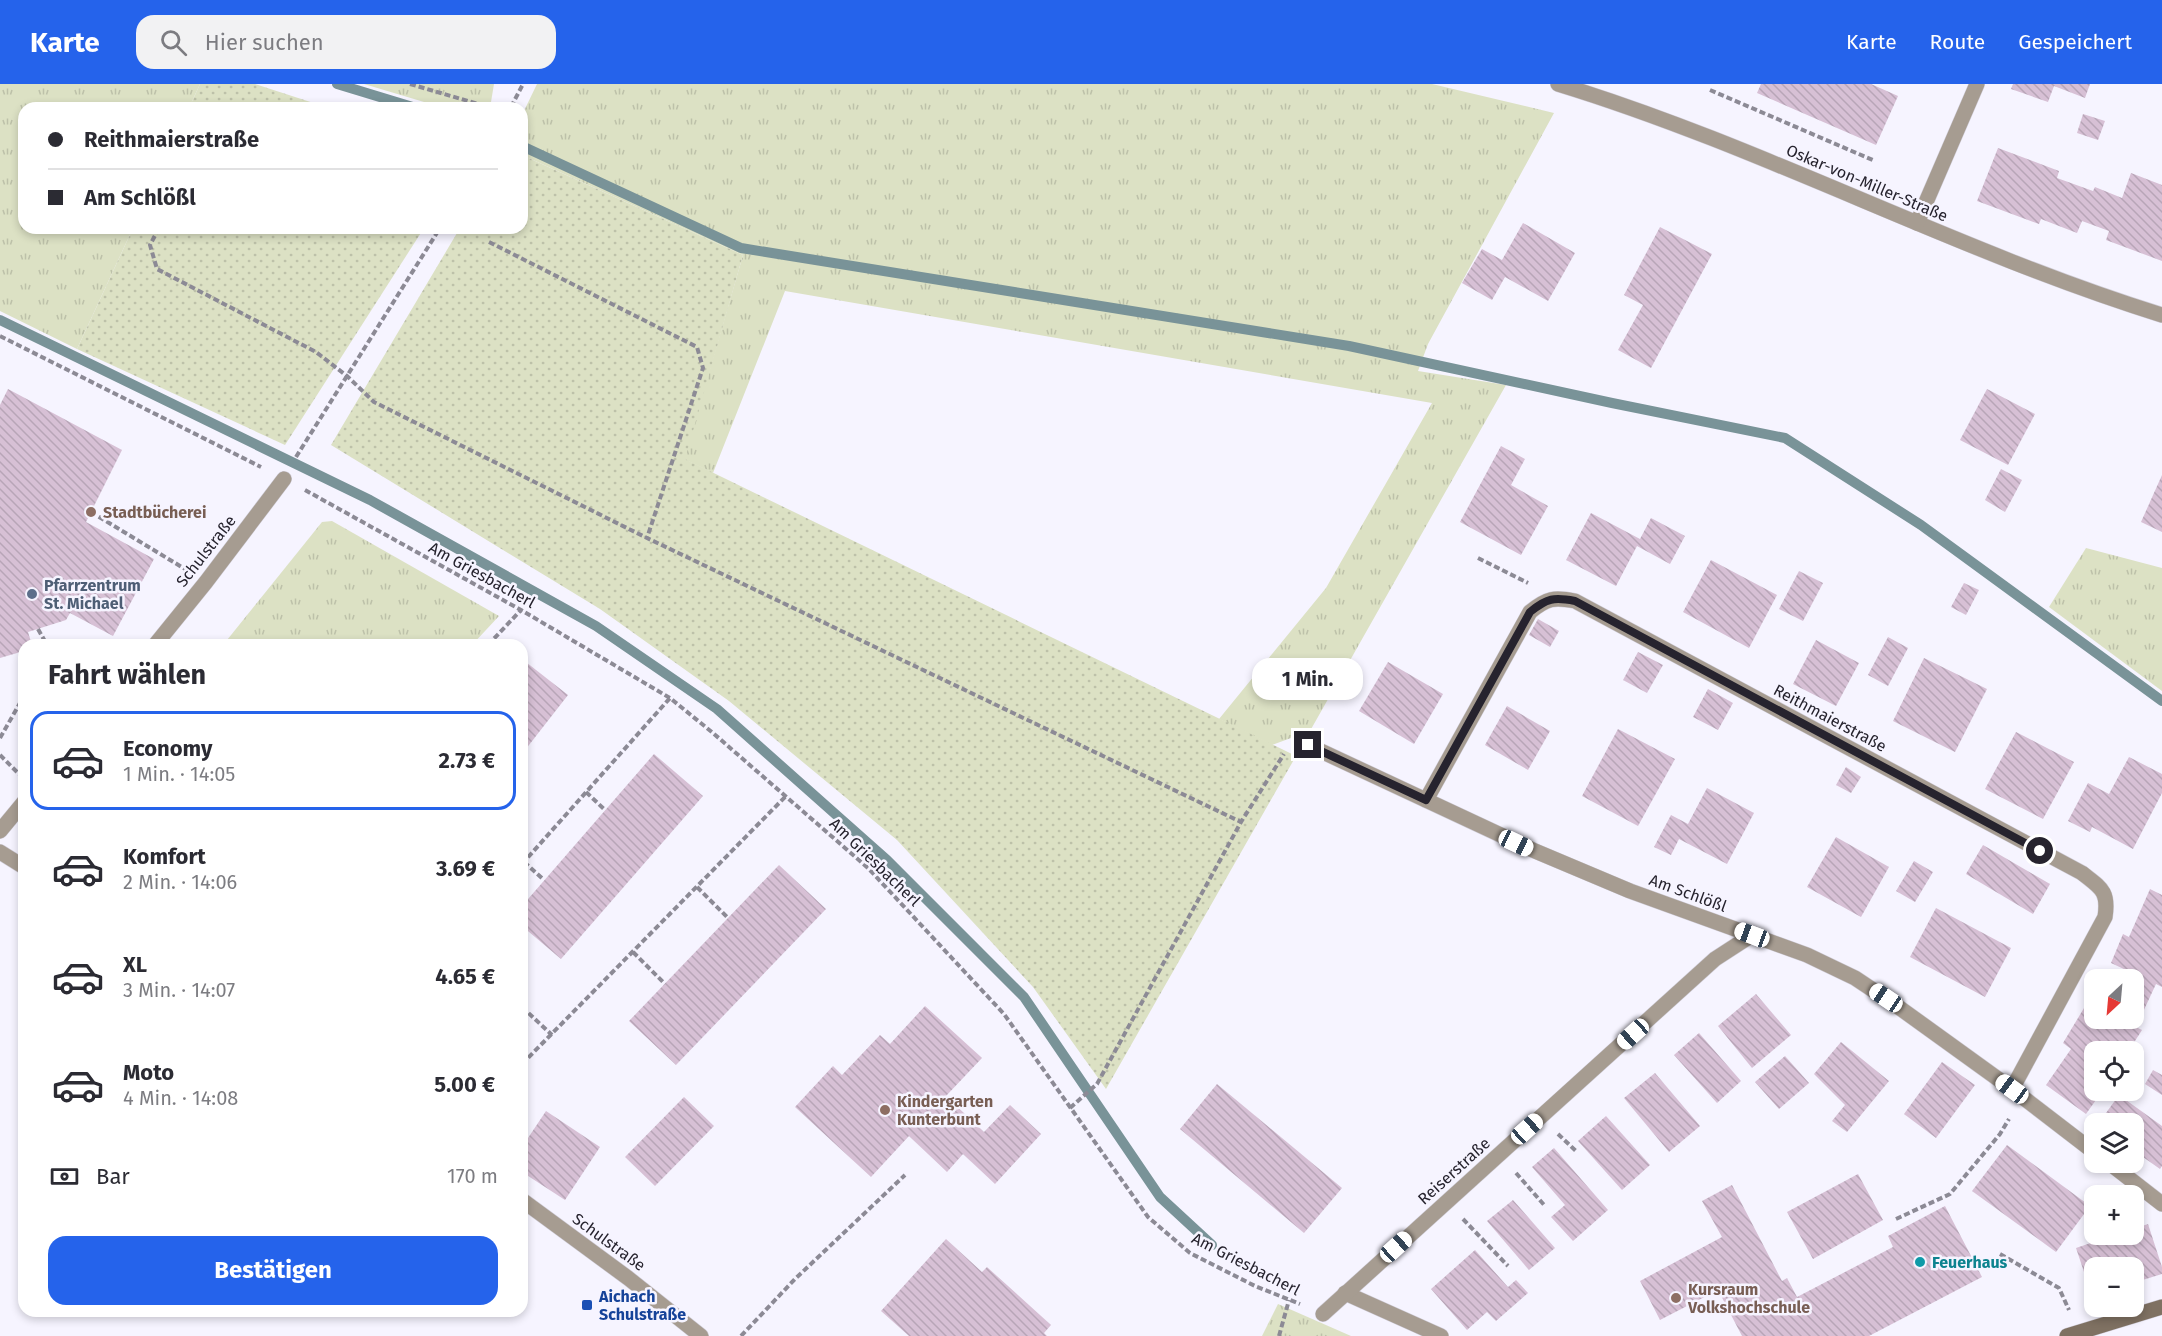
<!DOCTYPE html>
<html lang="de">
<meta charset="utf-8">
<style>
:root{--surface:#fff;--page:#f2f2f3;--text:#2b2b33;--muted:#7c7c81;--line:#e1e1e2;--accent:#2563eb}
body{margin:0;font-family:"Fira Sans",sans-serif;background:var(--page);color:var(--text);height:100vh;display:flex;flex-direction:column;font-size:22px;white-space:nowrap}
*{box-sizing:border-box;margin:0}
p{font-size:20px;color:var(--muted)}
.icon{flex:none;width:33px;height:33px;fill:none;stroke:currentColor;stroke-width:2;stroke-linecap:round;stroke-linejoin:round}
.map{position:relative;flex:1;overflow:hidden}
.panel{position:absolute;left:18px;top:555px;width:510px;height:678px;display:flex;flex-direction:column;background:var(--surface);border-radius:18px;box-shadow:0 3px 9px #0003}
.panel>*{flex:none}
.guide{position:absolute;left:18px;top:18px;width:510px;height:132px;border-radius:18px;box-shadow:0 3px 9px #0003;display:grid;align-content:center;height:132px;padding:0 30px;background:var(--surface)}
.needle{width:39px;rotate:206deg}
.tools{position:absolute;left:2084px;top:885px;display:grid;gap:12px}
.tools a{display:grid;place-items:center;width:60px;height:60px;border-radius:12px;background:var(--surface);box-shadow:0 3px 9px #0003;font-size:30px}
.end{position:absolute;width:27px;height:27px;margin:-14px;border:8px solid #26232e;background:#fff;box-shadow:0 0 0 3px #fff}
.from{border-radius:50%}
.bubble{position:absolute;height:42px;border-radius:18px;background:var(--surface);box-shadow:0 3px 9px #0003;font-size:20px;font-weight:700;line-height:42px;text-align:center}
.car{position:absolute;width:18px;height:36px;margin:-18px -9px;border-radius:8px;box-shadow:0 0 4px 2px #0007;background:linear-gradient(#fff 24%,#345 0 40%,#fff 0 76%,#345 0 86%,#fff 0)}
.guide b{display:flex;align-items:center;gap:21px;height:57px;font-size:22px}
.guide b+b{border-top:2px solid var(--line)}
.guide i{width:15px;height:15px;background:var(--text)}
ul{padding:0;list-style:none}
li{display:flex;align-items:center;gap:18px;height:99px;margin:0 12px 9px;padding:0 18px;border:3px solid transparent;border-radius:18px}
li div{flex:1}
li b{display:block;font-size:22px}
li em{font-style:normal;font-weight:700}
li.current{border-color:var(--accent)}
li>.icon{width:54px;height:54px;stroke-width:1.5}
h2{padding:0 30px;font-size:27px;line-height:72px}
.pay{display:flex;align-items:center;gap:15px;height:66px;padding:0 30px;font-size:22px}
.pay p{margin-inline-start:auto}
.cta{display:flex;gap:12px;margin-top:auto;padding:12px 30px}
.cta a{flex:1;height:69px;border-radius:18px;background:var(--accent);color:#fff;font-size:24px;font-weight:700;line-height:69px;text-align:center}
header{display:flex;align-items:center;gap:36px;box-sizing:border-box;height:84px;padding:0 30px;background:var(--accent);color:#fff}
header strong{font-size:28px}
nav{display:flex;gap:33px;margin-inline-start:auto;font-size:21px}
.search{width:420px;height:54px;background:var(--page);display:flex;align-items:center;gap:15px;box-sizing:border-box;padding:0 21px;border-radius:18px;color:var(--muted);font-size:22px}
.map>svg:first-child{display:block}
.grass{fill:url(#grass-tufts)}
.garden{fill:url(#garden-dots)}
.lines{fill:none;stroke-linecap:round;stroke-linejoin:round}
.stream{stroke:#799398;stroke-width:10}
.building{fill:url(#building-back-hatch)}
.street-casing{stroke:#d1ced9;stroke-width:16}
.secondary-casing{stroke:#d1ced9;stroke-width:16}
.path{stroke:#8c8a95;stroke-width:4;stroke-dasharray:6 3;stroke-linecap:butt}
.street{stroke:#a69c91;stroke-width:15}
.secondary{stroke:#7f7162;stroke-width:15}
.route{stroke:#26232e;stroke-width:8}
.education-dot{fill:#8d6e63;stroke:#f6f4ff;stroke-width:2}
.service-dot{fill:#5c6f8a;stroke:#f6f4ff;stroke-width:2}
.culture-dot{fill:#0f9aa8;stroke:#f6f4ff;stroke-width:2}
.transit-dot{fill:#1a4fb4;stroke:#f6f4ff;stroke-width:2}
.labels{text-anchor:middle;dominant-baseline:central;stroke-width:5;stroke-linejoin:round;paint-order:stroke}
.street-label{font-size:16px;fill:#26232e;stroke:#f6f4ff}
.education-label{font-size:16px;font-weight:bold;fill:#785e54;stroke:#f6f4ff;text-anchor:start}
.service-label{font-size:16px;font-weight:bold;fill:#4e5e75;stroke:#f6f4ff;text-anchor:start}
.culture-label{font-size:16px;font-weight:bold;fill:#0d838f;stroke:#f6f4ff;text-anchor:start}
.transit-label{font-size:16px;font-weight:bold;fill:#164399;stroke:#f6f4ff;text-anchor:start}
</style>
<header>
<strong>Karte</strong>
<div class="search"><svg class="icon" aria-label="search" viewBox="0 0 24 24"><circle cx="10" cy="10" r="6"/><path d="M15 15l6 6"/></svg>Hier suchen</div>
<nav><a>Karte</a><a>Route</a><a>Gespeichert</a></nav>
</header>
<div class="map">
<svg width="2162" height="1252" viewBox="0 0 2162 1252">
<defs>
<pattern id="grass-tufts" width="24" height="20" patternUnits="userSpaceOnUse" patternTransform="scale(1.5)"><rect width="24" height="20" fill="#dce1c4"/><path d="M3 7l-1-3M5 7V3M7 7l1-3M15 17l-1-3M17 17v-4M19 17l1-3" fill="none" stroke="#bdc1a9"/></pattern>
<pattern id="garden-dots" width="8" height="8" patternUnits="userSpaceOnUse" patternTransform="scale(1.5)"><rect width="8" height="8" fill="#dce1c4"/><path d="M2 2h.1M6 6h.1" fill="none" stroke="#bdc1a9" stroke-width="1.8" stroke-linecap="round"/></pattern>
<pattern id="building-back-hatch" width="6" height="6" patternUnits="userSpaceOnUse" patternTransform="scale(1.5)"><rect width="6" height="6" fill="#d7c0d5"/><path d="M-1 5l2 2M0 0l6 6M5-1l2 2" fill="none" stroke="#b8a5b7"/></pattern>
</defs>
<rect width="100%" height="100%" fill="#f6f4ff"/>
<g class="grass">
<path d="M 0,0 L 200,0 L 189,24 L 24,24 L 24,144 L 133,144 L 77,265 L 0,227 Z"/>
<path d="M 364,0 L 494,0 L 490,24 L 444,24 Z"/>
<path d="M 537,0 L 1432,0 L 1554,29 L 1428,260 L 1418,287 L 1506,301 L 1310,647 L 1272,661 L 1219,635 L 1326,504 L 1432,319 L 785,207 L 713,389 L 684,375 L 743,171 L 522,71 L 522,31 Z"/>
<path d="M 332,437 L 499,532 L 472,561 L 223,561 L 322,438 Z"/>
<path d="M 2086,464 L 2162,484 L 2162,607 L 2049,523 Z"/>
<path d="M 1278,1220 L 1351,1252 L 1262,1252 Z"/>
</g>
<g class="garden">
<path d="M 200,0 L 255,0 L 329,24 L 189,24 Z"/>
<path d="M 522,71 L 743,171 L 685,375 L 1296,672 L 1106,1005 L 1033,903 L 897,756 L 729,617 L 600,525 L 331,361 L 460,144 L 522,144 Z"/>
<path d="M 133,144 L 424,144 L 285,361 L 77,265 Z"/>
</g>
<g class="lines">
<g class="stream">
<path d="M 337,0 L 416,24"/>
<path d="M 522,62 L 741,164 L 1349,262 L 1612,319 L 1785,354 L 1921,441 L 2162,617"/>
<path d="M 0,236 L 370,416 L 596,542 L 717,625 L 887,776 L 1024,913 L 1160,1113 L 1212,1161"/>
</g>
</g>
<g class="building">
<path d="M 1761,0 L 1871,0 L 1898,12 L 1876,61 L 1757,9 Z"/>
<path d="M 2013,0 L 2090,0 L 2085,14 L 2054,2 L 2048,18 L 2011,5 Z"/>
<path d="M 2083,30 L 2105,37 L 2098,56 L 2077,49 Z"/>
<path d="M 1998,64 L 2059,87 L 2057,94 L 2093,107 L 2095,103 L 2122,114 L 2131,89 L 2162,101 L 2162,177 L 2106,156 L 2109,147 L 2082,137 L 2077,149 L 2041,135 L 2039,140 L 1977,117 Z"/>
<path d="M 1523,139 L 1575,169 L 1548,217 L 1505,193 L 1492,216 L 1462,199 L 1482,165 L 1502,176 Z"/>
<path d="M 1660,143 L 1712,170 L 1651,284 L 1618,266 L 1643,221 L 1624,211 Z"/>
<path d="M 8,305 L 122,366 L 86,438 L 154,475 L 113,552 L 70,529 L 66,536 L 28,548 L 32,561 L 24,561 L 24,567 L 0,574 L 0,321 Z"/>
<path d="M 1987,305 L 2035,330 L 2008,381 L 1960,356 Z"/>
<path d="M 1501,362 L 1525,375 L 1511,401 L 1548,422 L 1521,471 L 1460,438 Z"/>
<path d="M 2001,385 L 2022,396 L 2005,428 L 1985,416 Z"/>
<path d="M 2162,391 L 2162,448 L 2141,438 Z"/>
<path d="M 1591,429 L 1640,455 L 1651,434 L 1685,452 L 1670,480 L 1637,462 L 1616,502 L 1566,476 Z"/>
<path d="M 1711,476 L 1777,511 L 1749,564 L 1683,528 Z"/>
<path d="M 1799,487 L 1823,499 L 1803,537 L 1779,525 Z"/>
<path d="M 1964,499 L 1979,506 L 1966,531 L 1951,523 Z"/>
<path d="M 1538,535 L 1559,547 L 1550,563 L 1529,551 Z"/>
<path d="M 1888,553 L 1908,564 L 1888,602 L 1868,591 Z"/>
<path d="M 1816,556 L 1859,579 L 1836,622 L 1793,600 Z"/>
<path d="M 1638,568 L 1663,581 L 1647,609 L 1623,596 Z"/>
<path d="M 1924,574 L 1987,605 L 1955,668 L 1893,637 Z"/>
<path d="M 522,575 L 568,611 L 522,670 Z"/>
<path d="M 1388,578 L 1443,610 L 1414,660 L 1359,627 Z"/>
<path d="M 1708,605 L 1733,619 L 1718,646 L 1693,633 Z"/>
<path d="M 1507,622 L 1550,647 L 1528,686 L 1485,661 Z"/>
<path d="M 1618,645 L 1675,675 L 1638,742 L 1582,712 Z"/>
<path d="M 2016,648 L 2074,678 L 2043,735 L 1985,705 Z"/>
<path d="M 654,670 L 703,712 L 561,875 L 522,842 L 522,822 Z"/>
<path d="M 2129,673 L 2162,690 L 2162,709 L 2133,765 L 2092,743 L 2090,748 L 2068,737 L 2088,699 L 2109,710 Z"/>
<path d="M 1846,683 L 1861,693 L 1851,709 L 1836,701 Z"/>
<path d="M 1707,704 L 1754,729 L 1727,780 L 1679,755 L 1671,771 L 1654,763 L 1671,731 L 1688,740 Z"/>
<path d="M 1836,753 L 1889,783 L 1861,833 L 1807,803 Z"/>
<path d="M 1983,761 L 2050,800 L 2033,830 L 1966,790 Z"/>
<path d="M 1914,777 L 1933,788 L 1915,818 L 1896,807 Z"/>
<path d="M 779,781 L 826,825 L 676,981 L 629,937 Z"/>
<path d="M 2150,805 L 2162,811 L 2162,903 L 2156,900 L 2136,943 L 2142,946 L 2128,968 L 2094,968 L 2094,1006 L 2103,1006 L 2086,1030 L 2046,1001 L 2071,965 L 2063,959 L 2090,914 L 2094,917 L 2094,934 L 2133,934 L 2133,896 L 2122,896 L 2126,886 L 2111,879 L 2123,850 L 2129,853 Z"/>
<path d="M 1936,824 L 2011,864 L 1985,913 L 1910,873 Z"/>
<path d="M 1756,910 L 1791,951 L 1752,984 L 1718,942 Z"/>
<path d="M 925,922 L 982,974 L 946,1012 L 984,1048 L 1010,1021 L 1041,1050 L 995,1100 L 963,1070 L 947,1088 L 909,1052 L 871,1093 L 795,1023 L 833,982 L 842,991 L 880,951 L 890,960 Z"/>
<path d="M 1699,949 L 1741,997 L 1717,1019 L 1674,971 Z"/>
<path d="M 1841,958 L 1889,997 L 1847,1048 L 1832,1037 L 1845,1021 L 1814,990 Z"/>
<path d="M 1785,972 L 1809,999 L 1779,1025 L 1755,998 Z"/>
<path d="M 1942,978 L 1975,1001 L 1936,1054 L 1904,1030 Z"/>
<path d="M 2153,986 L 2162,991 L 2162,1011 L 2145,1000 Z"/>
<path d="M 1655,989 L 1700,1042 L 1669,1068 L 1624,1014 Z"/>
<path d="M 1217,1000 L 1342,1104 L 1304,1149 L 1180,1045 Z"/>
<path d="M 2119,1011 L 2162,1042 L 2162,1082 L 2160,1085 L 2133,1066 L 2133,1040 L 2098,1040 Z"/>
<path d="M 684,1013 L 714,1042 L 655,1102 L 625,1073 Z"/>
<path d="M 546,1027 L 600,1063 L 565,1116 L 522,1088 L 522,1063 Z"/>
<path d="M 1606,1032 L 1650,1081 L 1622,1106 L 1578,1057 Z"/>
<path d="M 2007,1061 L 2090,1122 L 2056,1168 L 1972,1107 Z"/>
<path d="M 1554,1064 L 1608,1126 L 1573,1157 L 1551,1133 L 1565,1121 L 1532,1083 Z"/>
<path d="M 1858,1090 L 1883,1136 L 1813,1175 L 1787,1128 Z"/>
<path d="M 1732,1101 L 1782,1197 L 1787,1194 L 1797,1213 L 1893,1163 L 1888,1152 L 1945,1122 L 1982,1193 L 1869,1252 L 1742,1252 L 1718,1206 L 1660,1236 L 1640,1197 L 1722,1153 L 1702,1117 Z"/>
<path d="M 1513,1116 L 1555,1164 L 1529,1186 L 1487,1137 Z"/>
<path d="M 2148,1140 L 2162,1183 L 2162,1190 L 2133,1199 L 2133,1184 L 2094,1184 L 2094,1212 L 2092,1212 L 2076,1164 L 2117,1150 L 2133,1150 L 2133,1145 Z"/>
<path d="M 946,1155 L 982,1188 L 987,1183 L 1051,1241 L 1044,1249 L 1047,1252 L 909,1252 L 881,1227 Z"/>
<path d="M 1475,1166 L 1508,1203 L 1516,1196 L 1528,1209 L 1496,1237 L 1487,1228 L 1467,1246 L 1431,1205 Z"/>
</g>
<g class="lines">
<defs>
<g id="street">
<path d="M 1558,0 C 1764,63 1956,167 2162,231"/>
<path d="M 1917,139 L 1977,0"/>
<path d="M 155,561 L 206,498 L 284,395"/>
<path d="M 1308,661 L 1535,767 L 1630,807 L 1807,871 L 1855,894 L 1897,922 L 2012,1005 L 2094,1068"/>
<path d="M 1426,716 L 1530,528 C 1547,514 1554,513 1575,517 L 2082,789 C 2101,804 2109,807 2105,833 L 2012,1005"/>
<path d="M 0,747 L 24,718"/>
<path d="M 0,768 L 24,783"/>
<path d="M 2108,1078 L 2162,1120"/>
<path d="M 522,1116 L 628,1194 L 701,1252"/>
<path d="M 1345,1209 L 1441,1252"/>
<path d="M 1323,1230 L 1715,875 L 1752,851"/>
</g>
<path id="secondary" d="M 2067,1252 L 2162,1223"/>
</defs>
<use href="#street" class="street-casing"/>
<use href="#secondary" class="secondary-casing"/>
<g class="path">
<path d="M 410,0 L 485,22 L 512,23"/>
<path d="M 1710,6 L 1875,77"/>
<path d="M 511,23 L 523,0"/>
<path d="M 159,144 L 150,161 L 157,185 L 316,268 L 347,292 L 374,318 L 647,454 L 1241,738"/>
<path d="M 489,158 L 697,263 L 703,284 L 647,454"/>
<path d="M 0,252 L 261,383"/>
<path d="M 296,373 L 440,144"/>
<path d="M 305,406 L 521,526 L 670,614 L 713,649 L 868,784 L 1004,930 L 1148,1133 L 1190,1169 L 1255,1202 L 1300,1220"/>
<path d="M 91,428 L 185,485"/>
<path d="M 1478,474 L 1528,499"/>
<path d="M 38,545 L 47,561"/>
<path d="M 488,561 L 521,526"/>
<path d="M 0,654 L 24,612"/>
<path d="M 0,671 L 23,694"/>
<path d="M 586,708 L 605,726"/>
<path d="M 524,778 L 544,796"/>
<path d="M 522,780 L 670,614"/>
<path d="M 697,803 L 728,834"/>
<path d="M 633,868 L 665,900"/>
<path d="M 522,923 L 552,951"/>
<path d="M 522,980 L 786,712"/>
<path d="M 1070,1024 L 1097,1000 L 1241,738 L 1284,670"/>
<path d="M 1558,1050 L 1577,1068"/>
<path d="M 1516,1089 L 1545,1122"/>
<path d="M 1463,1135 L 1508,1182"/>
<path d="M 1896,1135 L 1950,1110 L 2000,1050 L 2009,1035"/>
<path d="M 2000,1170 L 2059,1204 L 2069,1226"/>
<path d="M 741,1252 L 795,1195 L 905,1091"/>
<path d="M 1279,1252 L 1289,1216"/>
</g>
<use href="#street" class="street"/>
<use href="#secondary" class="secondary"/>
</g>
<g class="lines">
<path class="route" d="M 1308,661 L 1426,716 L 1530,528 C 1547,514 1554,513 1575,517 L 2040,767"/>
</g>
<g class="education-dot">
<circle cx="91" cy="428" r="6"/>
<circle cx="885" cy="1026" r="6"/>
<circle cx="1676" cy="1214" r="6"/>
</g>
<circle class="service-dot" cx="32" cy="510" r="6"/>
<circle class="culture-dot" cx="1920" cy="1178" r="6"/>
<rect class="transit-dot" x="581" y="1215" width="12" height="12" rx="3"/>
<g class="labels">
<g class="street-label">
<text transform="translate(1867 99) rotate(23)">Oskar-von-Miller-Straße</text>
<text transform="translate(206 467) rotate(-52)">Schulstraße</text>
<text transform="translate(482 491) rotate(29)">Am Griesbacherl</text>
<text transform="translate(1830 634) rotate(28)">Reithmaierstraße</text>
<text transform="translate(875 778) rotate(44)">Am Griesbacherl</text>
<text transform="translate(1688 809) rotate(20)">Am Schlößl</text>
<text transform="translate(1454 1087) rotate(-42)">Reiserstraße</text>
<text transform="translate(609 1158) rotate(36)">Schulstraße</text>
<text transform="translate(1246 1180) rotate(27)">Am Griesbacherl</text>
</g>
<g class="education-label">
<text x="103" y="428">Stadtbücherei</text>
<text x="897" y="1017">Kindergarten<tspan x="897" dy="18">Kunterbunt</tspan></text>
<text x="1688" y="1205">Kursraum<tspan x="1688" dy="18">Volkshochschule</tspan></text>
</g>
<g class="service-label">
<text x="44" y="501">Pfarrzentrum<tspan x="44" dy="18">St. Michael</tspan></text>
</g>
<g class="culture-label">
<text x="1932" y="1178">Feuerhaus</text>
</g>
<g class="transit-label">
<text x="599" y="1212">Aichach<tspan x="599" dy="18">Schulstraße</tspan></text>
</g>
</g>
</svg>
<div class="tools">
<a><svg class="needle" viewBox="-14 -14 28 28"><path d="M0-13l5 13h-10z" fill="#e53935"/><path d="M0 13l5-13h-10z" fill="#7c7c81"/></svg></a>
<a><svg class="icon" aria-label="locate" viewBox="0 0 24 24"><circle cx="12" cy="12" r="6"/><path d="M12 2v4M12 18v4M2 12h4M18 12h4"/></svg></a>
<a><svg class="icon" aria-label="layers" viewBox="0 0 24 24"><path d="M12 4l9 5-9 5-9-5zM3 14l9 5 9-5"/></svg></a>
<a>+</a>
<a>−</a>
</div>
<i class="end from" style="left:2040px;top:767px"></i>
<i class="end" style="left:1308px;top:661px"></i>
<div class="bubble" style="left:1252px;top:574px;width:111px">1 Min.</div>
<i class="car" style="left:1516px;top:759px;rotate:115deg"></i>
<i class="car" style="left:1752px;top:851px;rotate:290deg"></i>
<i class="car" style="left:1886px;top:914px;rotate:304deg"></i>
<i class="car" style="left:1633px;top:950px;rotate:228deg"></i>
<i class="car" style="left:2012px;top:1005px;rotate:306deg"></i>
<i class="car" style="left:1527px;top:1045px;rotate:48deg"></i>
<i class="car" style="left:1396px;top:1163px;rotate:48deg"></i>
<div class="guide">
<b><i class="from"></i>Reithmaierstraße</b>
<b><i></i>Am Schlößl</b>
</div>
<section class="panel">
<h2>Fahrt wählen</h2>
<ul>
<li class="current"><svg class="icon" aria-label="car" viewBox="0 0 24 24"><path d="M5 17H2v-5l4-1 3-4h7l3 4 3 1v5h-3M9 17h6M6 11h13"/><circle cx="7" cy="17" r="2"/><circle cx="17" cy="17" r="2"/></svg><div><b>Economy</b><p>1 Min. · 14:05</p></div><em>2.73 €</em></li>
<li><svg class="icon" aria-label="car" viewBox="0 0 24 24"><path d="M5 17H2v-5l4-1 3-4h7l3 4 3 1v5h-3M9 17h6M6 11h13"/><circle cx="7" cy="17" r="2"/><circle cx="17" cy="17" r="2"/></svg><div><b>Komfort</b><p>2 Min. · 14:06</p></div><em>3.69 €</em></li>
<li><svg class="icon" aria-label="car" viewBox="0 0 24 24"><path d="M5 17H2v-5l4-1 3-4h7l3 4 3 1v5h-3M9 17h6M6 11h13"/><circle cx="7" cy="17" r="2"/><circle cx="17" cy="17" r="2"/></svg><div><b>XL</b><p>3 Min. · 14:07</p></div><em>4.65 €</em></li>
<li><svg class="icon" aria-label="car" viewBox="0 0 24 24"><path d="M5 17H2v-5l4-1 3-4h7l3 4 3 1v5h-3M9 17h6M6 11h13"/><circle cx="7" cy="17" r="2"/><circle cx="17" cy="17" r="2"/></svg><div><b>Moto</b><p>4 Min. · 14:08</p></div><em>5.00 €</em></li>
</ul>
<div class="pay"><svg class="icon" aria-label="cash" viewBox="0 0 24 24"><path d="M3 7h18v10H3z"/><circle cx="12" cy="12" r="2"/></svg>Bar<p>170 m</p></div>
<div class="cta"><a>Bestätigen</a></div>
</section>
</div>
